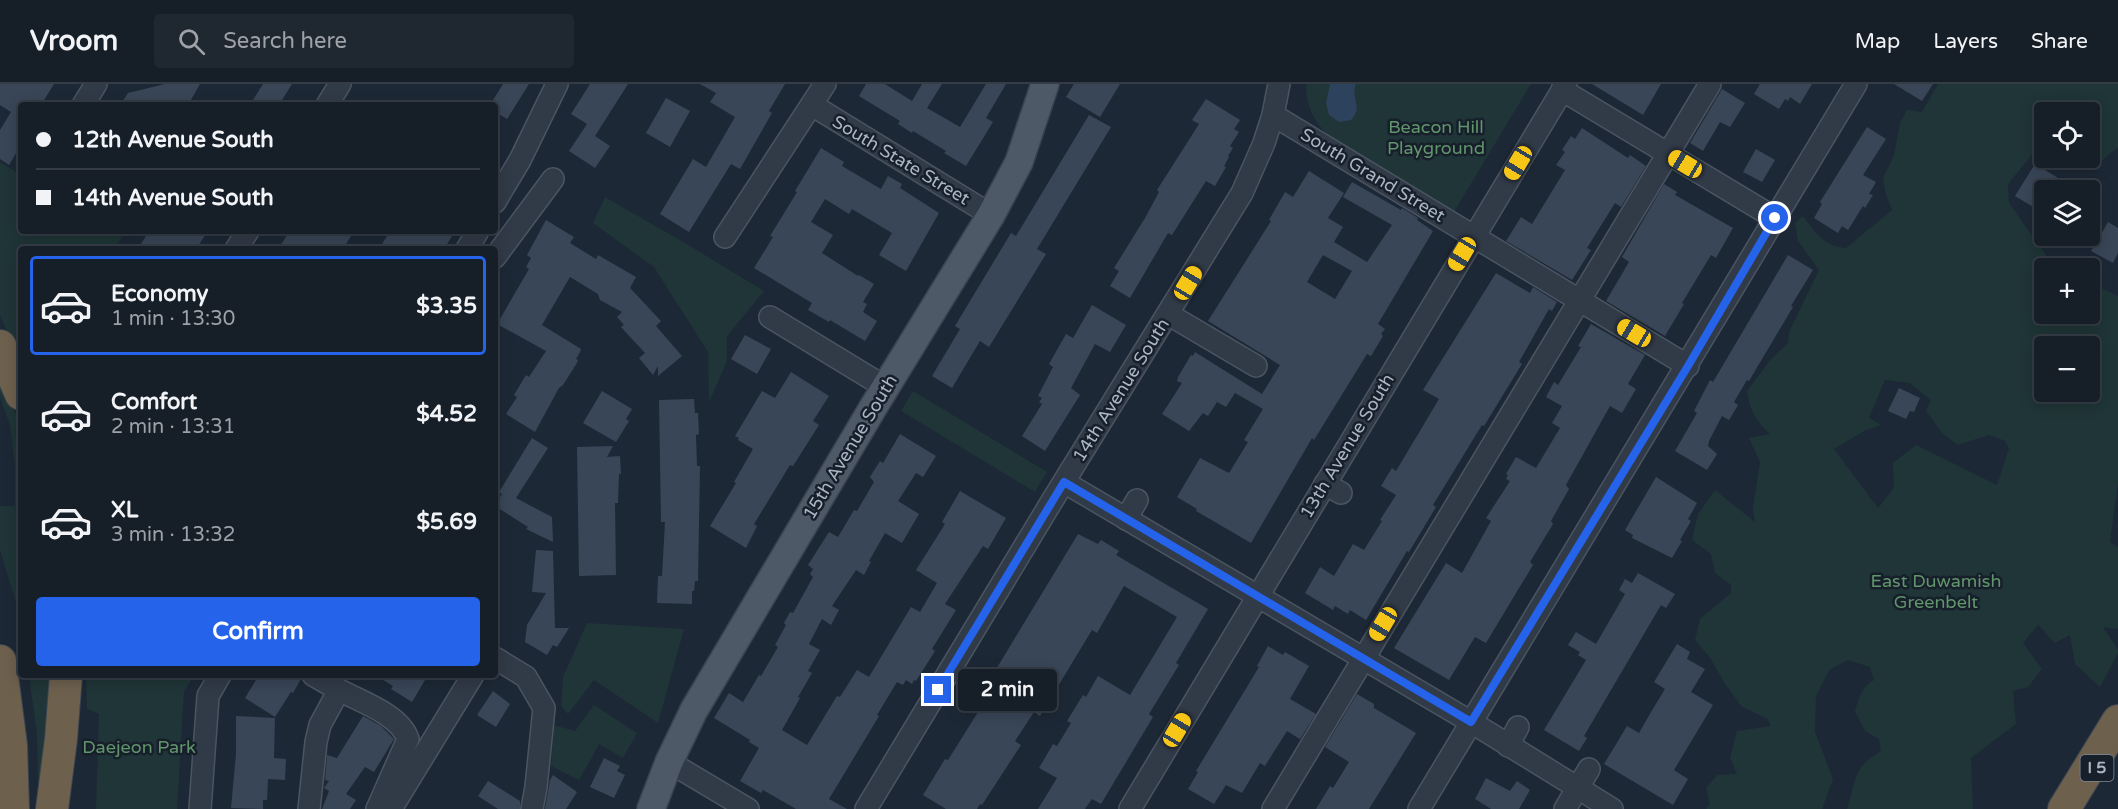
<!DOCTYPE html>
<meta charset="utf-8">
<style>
:root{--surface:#161e28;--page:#1f2730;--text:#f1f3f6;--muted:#9ea2a8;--line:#353c45;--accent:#2563eb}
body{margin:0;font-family:"Varela Round",sans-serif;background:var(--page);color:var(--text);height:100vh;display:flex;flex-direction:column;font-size:22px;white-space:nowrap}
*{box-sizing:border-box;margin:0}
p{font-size:20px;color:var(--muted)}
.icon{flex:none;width:33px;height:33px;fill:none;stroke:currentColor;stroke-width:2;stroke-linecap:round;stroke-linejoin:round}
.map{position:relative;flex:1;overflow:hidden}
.panel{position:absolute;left:18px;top:162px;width:480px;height:432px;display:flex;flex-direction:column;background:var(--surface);border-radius:6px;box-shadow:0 3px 15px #0003,0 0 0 2px var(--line)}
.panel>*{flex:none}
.top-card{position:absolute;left:18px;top:18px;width:480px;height:132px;border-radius:6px;box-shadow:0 3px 15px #0003,0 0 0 2px var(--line);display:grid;align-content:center;height:132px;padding:0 18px;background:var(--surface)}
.buttons{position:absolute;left:2034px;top:18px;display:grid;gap:12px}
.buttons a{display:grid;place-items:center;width:66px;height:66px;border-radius:6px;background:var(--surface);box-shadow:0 3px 15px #0003,0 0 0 2px var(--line);font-size:30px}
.end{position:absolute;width:27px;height:27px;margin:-14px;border:8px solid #2563eb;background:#fff;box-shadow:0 0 0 3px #fff}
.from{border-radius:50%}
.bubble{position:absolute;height:42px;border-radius:6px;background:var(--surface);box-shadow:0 3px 15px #0003,0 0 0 2px var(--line);font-size:20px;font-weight:700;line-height:42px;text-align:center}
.car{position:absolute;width:18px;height:36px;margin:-18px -9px;border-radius:8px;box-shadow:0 0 4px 2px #0007;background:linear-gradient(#f5c518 24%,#345 0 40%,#f5c518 0 76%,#345 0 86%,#f5c518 0)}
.top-card b{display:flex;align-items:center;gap:21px;height:57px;font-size:22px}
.top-card b+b{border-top:2px solid var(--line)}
.top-card i{width:15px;height:15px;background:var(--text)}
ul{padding:10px 0 0;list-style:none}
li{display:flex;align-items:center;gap:18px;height:99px;margin:0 12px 9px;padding:0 6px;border:3px solid transparent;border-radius:6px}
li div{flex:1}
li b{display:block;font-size:22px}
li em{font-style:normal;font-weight:700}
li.active{border-color:var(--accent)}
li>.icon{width:54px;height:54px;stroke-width:1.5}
.action{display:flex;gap:12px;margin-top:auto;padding:12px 18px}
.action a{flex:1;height:69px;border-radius:6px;background:var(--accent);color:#fff;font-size:24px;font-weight:700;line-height:69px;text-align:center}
header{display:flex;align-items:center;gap:36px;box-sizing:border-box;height:84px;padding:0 30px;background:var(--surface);border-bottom:2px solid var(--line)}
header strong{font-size:28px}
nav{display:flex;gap:33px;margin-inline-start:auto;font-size:21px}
.search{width:420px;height:54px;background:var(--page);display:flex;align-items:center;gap:15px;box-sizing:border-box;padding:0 21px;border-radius:6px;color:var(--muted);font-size:22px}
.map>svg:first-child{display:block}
.green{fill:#1f3537;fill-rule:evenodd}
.water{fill:#2d425d}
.building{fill:#394657;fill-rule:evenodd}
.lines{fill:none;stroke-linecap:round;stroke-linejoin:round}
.minor-casing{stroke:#4b5562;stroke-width:24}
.major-casing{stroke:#3a4350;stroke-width:30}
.highway-casing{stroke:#3b4551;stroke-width:34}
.minor{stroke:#313a47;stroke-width:21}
.major{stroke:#4e5967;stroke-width:27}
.highway{stroke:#6d604d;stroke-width:32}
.route{stroke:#2563eb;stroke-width:8}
.labels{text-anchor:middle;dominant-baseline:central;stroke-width:5;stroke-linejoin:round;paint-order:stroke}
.shield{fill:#171f2b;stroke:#7e8896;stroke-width:1.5}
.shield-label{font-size:16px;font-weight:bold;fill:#aab5c4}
.park-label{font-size:18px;fill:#61956c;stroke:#171f2b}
.street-label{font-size:18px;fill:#aab5c4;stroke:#171f2b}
</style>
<header>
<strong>Vroom</strong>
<div class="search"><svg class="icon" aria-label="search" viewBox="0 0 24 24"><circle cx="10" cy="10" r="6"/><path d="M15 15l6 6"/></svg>Search here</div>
<nav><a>Map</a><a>Layers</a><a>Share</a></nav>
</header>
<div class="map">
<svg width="2118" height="725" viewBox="0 0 2118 725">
<rect width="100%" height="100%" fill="#1d2836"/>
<g class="green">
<path d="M 1306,0 L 1531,0 L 1454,128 L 1327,51 C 1313,35 1306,22 1306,0 Z"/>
<path d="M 1938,0 L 2118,0 L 2118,64 L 2109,70 L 2093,86 L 2075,74 L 2090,74 L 2090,28 L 2044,28 L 2044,63 L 2039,62 L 2008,100 L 2009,119 L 2048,174 L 2061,184 L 2044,184 L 2044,230 L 2090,230 L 2090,199 L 2118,212 L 2118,399 L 2110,458 L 2118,463 L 2118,545 L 2103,543 L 2118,566 L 2118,569 L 2100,603 L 2075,580 L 2070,551 L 2055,559 L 2038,541 L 2023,559 L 2042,585 L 2028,603 L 2013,607 L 2016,640 L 1971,674 L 1973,725 L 1847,725 C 1858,694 1850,686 1881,667 L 1879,655 L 1865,647 L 1855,627 C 1859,614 1862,602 1874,596 L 1870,583 L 1848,576 L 1830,585 L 1816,612 L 1815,648 L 1833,695 L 1822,725 L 1706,725 L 1710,720 L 1706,704 L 1717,691 L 1737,690 L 1730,674 L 1737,647 L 1771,642 L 1768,635 L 1742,623 L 1725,600 L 1711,575 L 1695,556 L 1700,535 L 1731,509 L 1731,501 L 1715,489 L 1711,470 L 1692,456 L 1698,430 L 1715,406 L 1755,438 L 1753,424 L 1760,378 L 1749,354 L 1770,350 C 1756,337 1749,325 1747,307 L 1771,275 L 1788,259 L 1789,248 L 1819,186 L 1798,157 L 1795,139 L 1803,132 C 1815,148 1824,163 1846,164 L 1892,126 L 1886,111 L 1883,94 L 1894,71 L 1900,39 L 1907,26 L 1922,28 ZM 2044,262 L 2090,262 L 2090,308 L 2044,308 ZM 1885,296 L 1910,299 L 1931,316 L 1926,327 L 1943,350 L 1958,361 L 1989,351 L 2005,357 L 2009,364 L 1997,401 L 1916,361 L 1893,379 L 1894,404 L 1878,424 L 1834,365 L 1864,347 L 1881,341 L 1869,334 Z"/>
<path d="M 0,78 L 21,91 L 21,147 L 113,147 L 122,153 L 115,165 L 21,165 L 21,282 L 0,231 Z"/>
<path d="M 605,113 L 685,159 L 764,207 L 727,252 L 727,277 L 709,318 L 708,268 L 654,183 L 593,139 Z"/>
<path d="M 0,287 L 21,345 L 21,544 L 15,515 L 0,466 L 0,422 L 15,422 L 15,381 L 10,341 L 0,313 Z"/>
<path d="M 913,307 L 1047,388 L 1035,408 L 901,327 Z"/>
<path d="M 587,539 L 684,545 L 658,639 L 594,596 L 568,630 L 561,622 L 563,593 Z"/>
<path d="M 29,591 L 57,591 L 39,725 L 37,651 Z"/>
<path d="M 86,591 L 194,591 L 184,608 L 177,725 L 96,725 L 99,630 L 87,625 Z"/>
<path d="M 594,621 L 637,649 L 623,674 L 599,660 L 579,696 L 551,682 L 554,641 L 575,647 Z"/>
</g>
<path class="water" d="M 1330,0 L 1356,0 C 1350,14 1364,23 1351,36 L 1339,38 L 1329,31 L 1326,19 Z"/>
<g class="building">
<path d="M 0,0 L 54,0 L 41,21 L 21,21 L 21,61 L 9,81 L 0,75 L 0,46 L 11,28 L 0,21 Z"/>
<path d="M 165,0 L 200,0 L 188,21 L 120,21 L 128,9 Z"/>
<path d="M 263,0 L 292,0 L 279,21 L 250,21 Z"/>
<path d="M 503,0 L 529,0 L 507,35 L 495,28 L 495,21 L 490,21 Z"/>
<path d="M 590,0 L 628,0 L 595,52 L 610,62 L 595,84 L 569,67 L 587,40 L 571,30 Z"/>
<path d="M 700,0 L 785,0 L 769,27 L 772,29 L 740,85 L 731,80 L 689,148 L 660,130 L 693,75 L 706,83 L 735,33 L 710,18 L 716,9 Z"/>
<path d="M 866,0 L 885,0 L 912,17 L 922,0 L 942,0 L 927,24 L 960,43 L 986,0 L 1006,0 L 986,34 L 993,38 L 966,82 L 944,69 L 946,67 L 913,47 L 912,49 L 898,40 L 900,37 L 859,12 Z"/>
<path d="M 1074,0 L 1120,0 L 1100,33 L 1066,13 Z"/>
<path d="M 1592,0 L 1661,0 L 1643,31 Z"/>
<path d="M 1760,0 L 1812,0 L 1800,20 L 1790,13 L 1788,17 L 1785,15 L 1779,25 L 1754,10 Z"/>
<path d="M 1894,0 L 1933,0 L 1922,17 Z"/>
<path d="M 1722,5 L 1745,19 L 1730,43 L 1720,38 L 1703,67 L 1690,59 Z"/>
<path d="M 666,14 L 690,27 L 670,63 L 646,49 Z"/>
<path d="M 1206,15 L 1240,36 L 1234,45 L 1239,48 L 1230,62 L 1233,64 L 1228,72 L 1229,73 L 1224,82 L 1226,83 L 1215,102 L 1206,97 L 1172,151 L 1168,149 L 1130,214 L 1110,202 L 1119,187 L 1114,184 L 1145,134 L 1159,108 L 1157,106 L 1199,40 L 1192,36 Z"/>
<path d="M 1089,31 L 1111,43 L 1037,165 L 1046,170 L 989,263 L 980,257 L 952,304 L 932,292 L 960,245 L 955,242 L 1011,149 L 1016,152 Z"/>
<path d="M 1867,43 L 1886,55 L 1863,91 L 1876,98 L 1869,110 L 1873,111 L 1865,124 L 1863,122 L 1848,146 L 1842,142 L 1838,149 L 1814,134 L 1822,120 L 1820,118 Z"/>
<path d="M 1582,44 L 1628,74 L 1630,71 L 1646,82 L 1621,123 L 1615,119 L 1587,164 L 1591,166 L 1572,196 L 1506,157 L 1521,133 L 1532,140 L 1565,86 L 1556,81 L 1565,68 L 1562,66 L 1571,52 L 1575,55 Z"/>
<path d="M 821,64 L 844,78 L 842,82 L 881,105 L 888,92 L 902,100 L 900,104 L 939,129 L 906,187 L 879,171 L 892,149 L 852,125 L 849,130 L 825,115 L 811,138 L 833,151 L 822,169 L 858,192 L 859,191 L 874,200 L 863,218 L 867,220 L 863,228 L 877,237 L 865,257 L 830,236 L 829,238 L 808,226 L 812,219 L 754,184 L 773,153 L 770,152 L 797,108 L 795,107 Z"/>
<path d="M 1756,65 L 1775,76 L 1762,98 L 1743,88 Z"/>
<path d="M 2035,80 L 2078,106 L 2044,106 L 2044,116 L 2038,126 L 2015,112 Z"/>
<path d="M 1309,87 L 1344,109 L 1328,134 L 1343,143 L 1334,158 L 1367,178 L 1392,141 L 1343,113 L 1352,98 L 1401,126 L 1402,124 L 1418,134 L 1417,136 L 1433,147 L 1378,240 L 1385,245 L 1381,250 L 1383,252 L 1371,272 L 1367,270 L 1314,356 L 1312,354 L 1251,459 L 1196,427 L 1197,425 L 1177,413 L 1200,374 L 1229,389 L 1248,358 L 1244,356 L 1263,325 L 1235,309 L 1226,323 L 1217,318 L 1208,332 L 1203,329 L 1189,347 L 1162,330 L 1182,299 L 1177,297 L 1178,293 L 1191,271 L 1193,272 L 1195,268 L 1262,310 L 1280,281 L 1208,237 L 1271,137 L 1269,136 L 1285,108 L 1293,113 ZM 1323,171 L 1352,187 L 1335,215 L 1307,198 Z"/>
<path d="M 1664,100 L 1677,108 L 1675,111 L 1733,144 L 1716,174 L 1711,171 L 1682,219 L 1684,220 L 1665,252 L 1606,217 L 1629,178 L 1622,173 Z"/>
<path d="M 546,136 L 574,153 L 570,159 L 596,175 L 598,171 L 636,193 L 630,204 L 661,237 L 656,242 L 682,272 L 658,292 L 658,282 L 653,291 L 639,274 L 645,269 L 621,243 L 624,241 L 617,233 L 622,228 L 600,216 L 598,210 L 570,193 L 542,241 L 581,265 L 580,268 L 576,275 L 578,276 L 577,279 L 563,301 L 559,304 L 535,348 L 506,330 L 517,313 L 514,311 L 526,291 L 529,293 L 546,267 L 497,240 L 529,185 L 526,183 L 531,174 L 527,171 Z"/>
<path d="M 2108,138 L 2118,144 L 2118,169 L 2113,179 L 2091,167 Z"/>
<path d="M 149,147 L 208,147 L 196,165 L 138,165 Z"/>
<path d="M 290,147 L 354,147 L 343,165 L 278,165 Z"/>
<path d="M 390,147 L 455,147 L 444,165 L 379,165 Z"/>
<path d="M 1788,171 L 1813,186 L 1791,222 L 1793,223 L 1749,297 L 1747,296 L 1734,318 L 1738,321 L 1729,336 L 1722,332 L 1709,357 L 1708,362 L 1717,370 L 1707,386 L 1675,367 L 1697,329 L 1694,327 L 1710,296 L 1713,298 Z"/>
<path d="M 1496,189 L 1530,209 L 1533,203 L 1557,218 L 1552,227 L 1549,225 L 1519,278 L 1522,280 L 1484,342 L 1482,341 L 1433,421 L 1436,423 L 1409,468 L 1407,467 L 1366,536 L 1350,526 L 1348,530 L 1335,522 L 1333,526 L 1305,509 L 1320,483 L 1334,492 L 1353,460 L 1364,466 L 1382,437 L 1380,436 L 1396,411 L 1381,402 L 1392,384 L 1396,387 L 1439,315 L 1423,306 Z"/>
<path d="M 1092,221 L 1126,241 L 1110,268 L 1095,260 L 1071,304 L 1080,311 L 1045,367 L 1022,352 L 1042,320 L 1039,318 L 1042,314 L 1038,312 L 1053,283 L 1049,280 L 1066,250 L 1073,254 Z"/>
<path d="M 1591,240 L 1645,271 L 1628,300 L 1636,305 L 1622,329 L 1610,322 L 1566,401 L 1569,405 L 1551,437 L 1553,440 L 1530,478 L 1533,481 L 1486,559 L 1475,553 L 1449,596 L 1394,564 L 1446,479 L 1462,489 L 1491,437 L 1486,434 L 1510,397 L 1506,395 L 1508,391 L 1506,390 L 1516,373 L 1536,384 L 1560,344 L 1552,339 L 1562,322 L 1546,313 L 1554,298 L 1558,301 L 1581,263 L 1578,262 Z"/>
<path d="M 745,251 L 771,265 L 757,290 L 731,275 Z"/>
<path d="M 791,288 L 829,312 L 813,337 L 819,341 L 793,382 L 790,381 L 754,440 L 757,442 L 746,464 L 710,442 L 736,399 L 734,398 L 753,365 L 738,356 L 739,354 L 735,352 L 762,307 L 775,314 Z"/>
<path d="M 1899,304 L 1920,314 L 1914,328 L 1910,327 L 1906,335 L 1888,327 Z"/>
<path d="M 602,307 L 632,325 L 626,335 L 629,337 L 616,358 L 583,339 Z"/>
<path d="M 694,315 L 695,329 L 698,329 L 699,350 L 696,351 L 697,382 L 700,382 L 698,497 L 695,497 L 694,507 L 692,507 L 692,520 L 657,519 L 658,492 L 662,492 L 665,438 L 661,438 L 659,316 Z"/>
<path d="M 900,350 L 936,372 L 923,393 L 916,389 L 898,417 L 919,430 L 902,459 L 885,449 L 869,477 L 871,478 L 864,491 L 856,486 L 832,522 L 839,526 L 831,541 L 822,535 L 809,560 L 820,566 L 808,587 L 812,589 L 798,613 L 800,614 L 782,646 L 807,661 L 837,612 L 840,613 L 857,586 L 869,593 L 911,523 L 920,528 L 937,499 L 916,486 L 945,440 L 942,438 L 960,407 L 1006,434 L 988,465 L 983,462 L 945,520 L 956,526 L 932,565 L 935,567 L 916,597 L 914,596 L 912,600 L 906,596 L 903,601 L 897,598 L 877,631 L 879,632 L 829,715 L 847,725 L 796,725 L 763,706 L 761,709 L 740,697 L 759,664 L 749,658 L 750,656 L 714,634 L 729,609 L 743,618 L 759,591 L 761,592 L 778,563 L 775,561 L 786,541 L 784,539 L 790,528 L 793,529 L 813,493 L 810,490 L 813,485 L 808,481 L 829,448 L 838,453 L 854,426 L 857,427 L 874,398 L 870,393 L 880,377 L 883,379 Z"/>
<path d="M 532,354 L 548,364 L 516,414 L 552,433 L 553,458 L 526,445 L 528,443 L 495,422 L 502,410 L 499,408 Z"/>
<path d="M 613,362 L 607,373 L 620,372 L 621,390 L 619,390 L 618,419 L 615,419 L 616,491 L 579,492 L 577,363 Z"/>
<path d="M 1656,393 L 1697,419 L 1688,435 L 1691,437 L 1680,456 L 1682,457 L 1672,474 L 1632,454 L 1633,451 L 1625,446 Z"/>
<path d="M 1078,450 L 1098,460 L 1101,456 L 1119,467 L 1116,471 L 1208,525 L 1176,579 L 1179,581 L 1149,630 L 1153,633 L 1101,720 L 1092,715 L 1085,725 L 1038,725 L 1057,694 L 1039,684 L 1053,660 L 1057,662 L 1071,639 L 1067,637 L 1083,611 L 1086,613 L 1098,592 L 1130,611 L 1177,533 L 1124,502 L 1097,549 L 1092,546 L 1040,632 L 1034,628 L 1015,657 L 1021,661 L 982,721 L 980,720 L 977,725 L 946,725 L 923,711 L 945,675 L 948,676 L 978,628 L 976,627 L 997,595 L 992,592 Z"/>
<path d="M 536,466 L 553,467 L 555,544 L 569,544 L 557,563 L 553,561 L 547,571 L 525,558 L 527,541 L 546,509 L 532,508 Z"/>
<path d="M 1638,489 L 1675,510 L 1666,524 L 1661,521 L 1584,652 L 1587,654 L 1579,667 L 1544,646 L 1586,576 L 1578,571 L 1580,568 L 1568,561 L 1576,548 L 1596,560 L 1625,510 L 1619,506 L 1625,495 L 1632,499 Z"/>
<path d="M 1677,560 L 1690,568 L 1687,575 L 1705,585 L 1691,608 L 1713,621 L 1674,686 L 1688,695 L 1673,721 L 1604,680 L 1627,642 L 1639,649 L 1651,628 L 1665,605 L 1654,598 Z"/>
<path d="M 1268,562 L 1283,571 L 1285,568 L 1309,582 L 1290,615 L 1316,630 L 1300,655 L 1287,647 L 1265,682 L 1260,679 L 1242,709 L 1226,701 L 1214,720 L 1188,705 L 1198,688 L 1196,687 L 1259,583 L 1257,582 Z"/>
<path d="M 259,591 L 300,591 L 301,595 L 293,609 L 291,608 L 275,633 L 245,614 Z"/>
<path d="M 375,591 L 428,591 L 412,618 L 391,605 L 393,602 Z"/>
<path d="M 493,607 L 510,620 L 496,643 L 477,631 Z"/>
<path d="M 1357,610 L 1374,620 L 1374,624 L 1416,649 L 1369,725 L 1316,725 L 1330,702 L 1333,704 L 1349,678 L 1325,663 Z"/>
<path d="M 236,632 L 275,634 L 274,674 L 286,675 L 285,696 L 268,695 L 267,716 L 263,716 L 263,725 L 231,724 L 236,670 Z"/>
<path d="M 363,632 L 381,642 L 394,655 L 374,688 L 365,683 L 346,710 L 356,716 L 350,725 L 322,725 L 329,707 L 324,704 L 329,697 L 325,696 L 327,671 L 337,674 Z"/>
<path d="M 604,674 L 620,682 L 617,687 L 625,691 L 614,714 L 590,703 Z"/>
<path d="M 553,691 L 577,708 L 566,725 L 545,725 L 550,696 Z"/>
<path d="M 1486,694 L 1510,707 L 1517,697 L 1530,706 L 1519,725 L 1491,725 L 1475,715 Z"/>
<path d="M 488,697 L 520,717 L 520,725 L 498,725 L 478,712 Z"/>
</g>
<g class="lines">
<defs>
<g id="minor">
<path d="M 1562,6 L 1775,134"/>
<path d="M 83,21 L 96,0"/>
<path d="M 327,21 L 340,0"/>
<path d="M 812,21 L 991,131"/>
<path d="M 1273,31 L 1688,282"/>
<path d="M 495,118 L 520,76 L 557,0"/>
<path d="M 725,153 L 825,0"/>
<path d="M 236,165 L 248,147"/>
<path d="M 467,165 L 478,147"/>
<path d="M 495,173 L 553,95"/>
<path d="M 1168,230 L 1256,282"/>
<path d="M 770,233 L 885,303"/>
<path d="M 1064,398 L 1471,638 L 1612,725"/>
<path d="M 1325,400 L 1341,409"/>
<path d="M 1126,435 L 1137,416"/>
<path d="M 495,574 L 526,593 L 544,624 L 536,703 L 532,725"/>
<path d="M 313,591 L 339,606"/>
<path d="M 1508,662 L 1518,643"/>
<path d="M 669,678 L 748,725"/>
<path d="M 200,725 L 208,612 L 220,591"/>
<path d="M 309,725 L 316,658 L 320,641 L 339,606 C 362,618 400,631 408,655 L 377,725"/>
<path d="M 391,725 L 473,591"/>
<path d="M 866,725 L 1052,417 L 1242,109 L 1264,59 L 1273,31 L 1279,0"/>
<path d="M 1130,725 L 1566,0"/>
<path d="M 1273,725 L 1710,0"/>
<path d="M 1419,725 L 1856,0"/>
<path d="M 1565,725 L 1589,685"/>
</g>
<path id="major" d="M 651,725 L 669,678 L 694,626 L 874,322 L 991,131 L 1019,78 L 1045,0"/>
<g id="highway">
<path d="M 0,262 L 21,310"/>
<path d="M 0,577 L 11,661 L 13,725"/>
<path d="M 52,725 L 61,655 L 66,591"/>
<path d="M 2064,725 L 2118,637"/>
</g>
</defs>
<use href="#minor" class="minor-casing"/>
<use href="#major" class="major-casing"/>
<use href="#highway" class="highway-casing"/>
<use href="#minor" class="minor"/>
<use href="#major" class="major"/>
<use href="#highway" class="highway"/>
</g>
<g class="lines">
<path class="route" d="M 938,606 L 1064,398 L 1471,638 L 1688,282 L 1775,134"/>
</g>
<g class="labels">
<rect class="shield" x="2080.5" y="671" width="33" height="26" rx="4.5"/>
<g class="shield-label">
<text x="2097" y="684">I 5</text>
</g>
<g class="park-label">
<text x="1436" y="43">Beacon Hill<tspan x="1436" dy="21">Playground</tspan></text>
<text x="1936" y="497">East Duwamish<tspan x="1936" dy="21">Greenbelt</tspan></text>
<text x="139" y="663">Daejeon Park</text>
</g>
<g class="street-label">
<text transform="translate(901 76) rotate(31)">South State Street</text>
<text transform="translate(1373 91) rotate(31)">South Grand Street</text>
<text transform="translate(1121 306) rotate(-58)">14th Avenue South</text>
<text transform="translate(1347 362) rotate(-59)">13th Avenue South</text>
<text transform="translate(850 363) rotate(-59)">15th Avenue South</text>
</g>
</g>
</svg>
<div class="buttons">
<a><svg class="icon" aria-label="locate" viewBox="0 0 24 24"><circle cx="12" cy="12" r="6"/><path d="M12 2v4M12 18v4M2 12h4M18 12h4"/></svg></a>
<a><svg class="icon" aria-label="layers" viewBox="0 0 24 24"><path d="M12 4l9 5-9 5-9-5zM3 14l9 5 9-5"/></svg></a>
<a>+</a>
<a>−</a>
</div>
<i class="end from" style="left:1775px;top:134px"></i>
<i class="end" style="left:938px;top:606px"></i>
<div class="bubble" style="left:958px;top:585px;width:99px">2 min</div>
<i class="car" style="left:1518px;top:79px;rotate:211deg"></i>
<i class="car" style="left:1685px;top:80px;rotate:301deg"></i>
<i class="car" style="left:1462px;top:170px;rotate:211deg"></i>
<i class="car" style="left:1188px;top:199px;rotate:31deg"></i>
<i class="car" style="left:1634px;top:249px;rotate:301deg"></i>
<i class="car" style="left:1383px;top:540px;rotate:211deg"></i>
<i class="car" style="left:1177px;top:646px;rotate:31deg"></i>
<div class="top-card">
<b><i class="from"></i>12th Avenue South</b>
<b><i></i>14th Avenue South</b>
</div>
<section class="panel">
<ul>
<li class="active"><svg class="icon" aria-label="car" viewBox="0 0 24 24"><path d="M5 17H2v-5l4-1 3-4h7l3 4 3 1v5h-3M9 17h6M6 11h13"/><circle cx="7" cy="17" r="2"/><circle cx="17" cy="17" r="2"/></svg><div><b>Economy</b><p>1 min · 13:30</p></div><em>$3.35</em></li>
<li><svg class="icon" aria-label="car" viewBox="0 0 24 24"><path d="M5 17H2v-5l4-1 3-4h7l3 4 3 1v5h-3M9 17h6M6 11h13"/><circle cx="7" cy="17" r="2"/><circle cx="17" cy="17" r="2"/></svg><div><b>Comfort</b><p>2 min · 13:31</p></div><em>$4.52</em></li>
<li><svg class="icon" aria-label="car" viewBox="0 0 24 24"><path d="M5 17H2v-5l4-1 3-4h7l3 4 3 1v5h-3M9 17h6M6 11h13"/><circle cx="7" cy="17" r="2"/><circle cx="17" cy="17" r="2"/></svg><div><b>XL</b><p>3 min · 13:32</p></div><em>$5.69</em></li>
</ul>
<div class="action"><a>Confirm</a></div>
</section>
</div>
